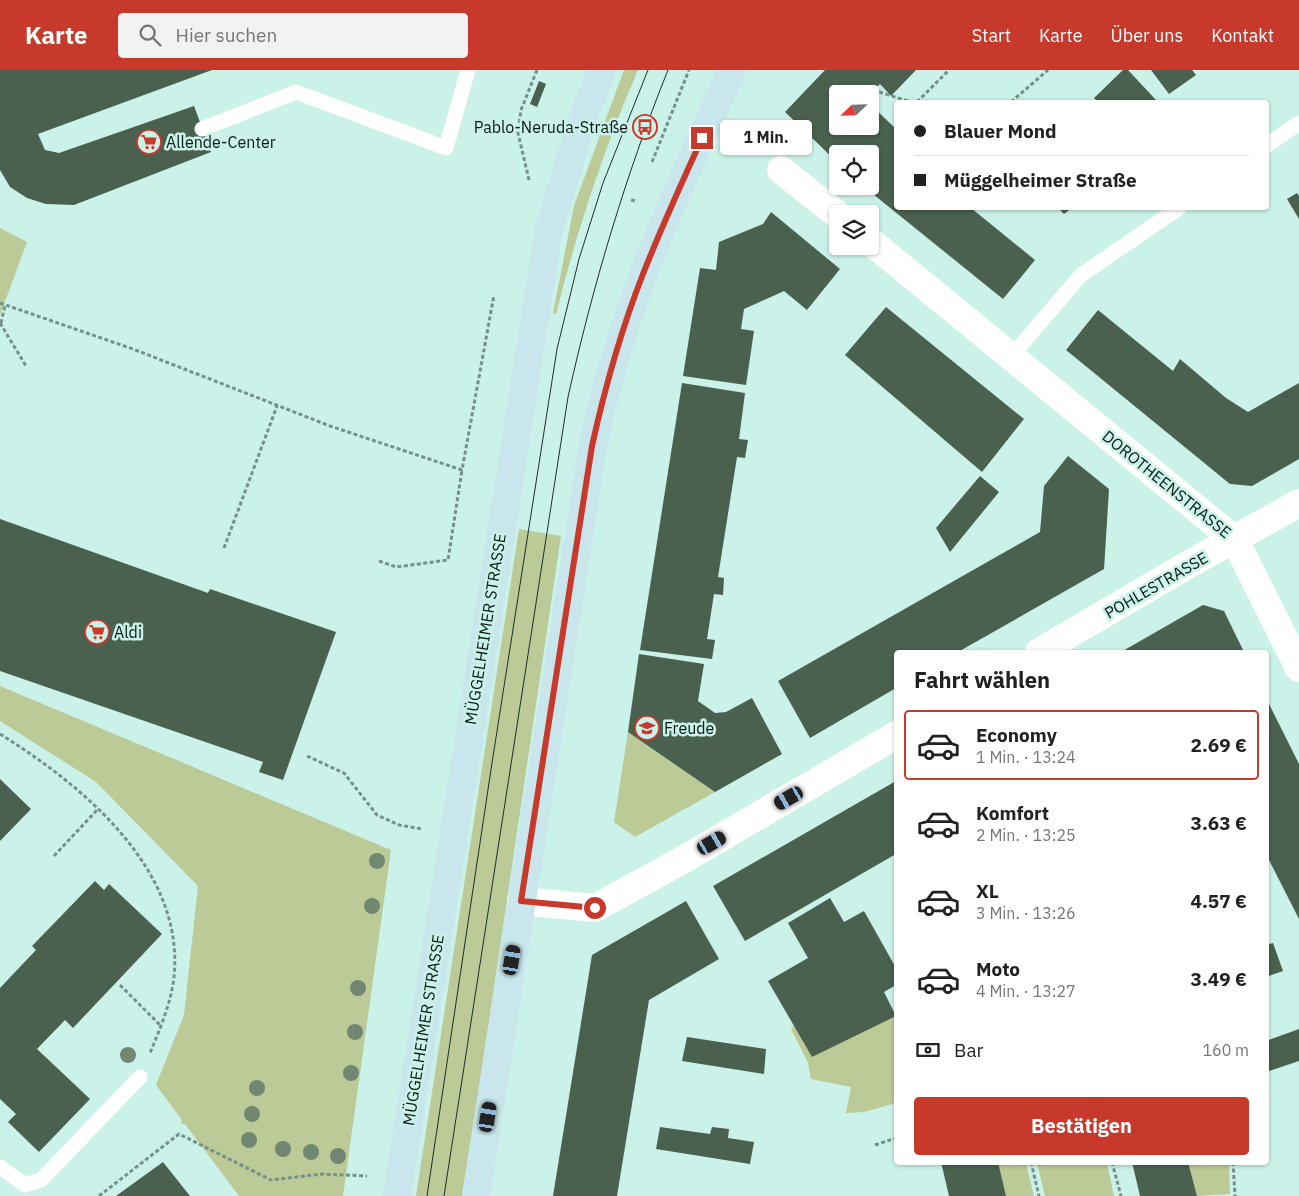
<!DOCTYPE html>
<html lang="de">
<meta charset="utf-8">
<style>
:root{--surface:#fff;--page:#f2f2f2;--text:#222;--muted:#767676;--line:#e0e0e0;--accent:#c6392b}
body{margin:0;font-family:"IBM Plex Sans",sans-serif;background:var(--page);color:var(--text);height:100vh;display:flex;flex-direction:column;font-size:19px;white-space:nowrap}
*{box-sizing:border-box;margin:0}
p{font-size:16px;color:var(--muted)}
.icon{flex:none;width:28px;height:28px;fill:none;stroke:currentColor;stroke-width:2;stroke-linecap:round;stroke-linejoin:round}
.map{position:relative;flex:1;overflow:hidden}
.side{position:absolute;left:894px;top:580px;width:375px;height:515px;display:flex;flex-direction:column;background:var(--surface);border-radius:5px;box-shadow:0 1px 4px #0004}
.side>*{flex:none}
.guide{position:absolute;left:894px;top:30px;width:375px;height:110px;border-radius:5px;box-shadow:0 1px 4px #0004;display:grid;align-content:center;height:110px;padding:0 20px;background:var(--surface)}
.needle{width:32px;rotate:247deg}
.controls{position:absolute;left:829px;top:15px;display:grid;gap:10px}
.controls a{display:grid;place-items:center;width:50px;height:50px;border-radius:5px;background:var(--surface);box-shadow:0 1px 4px #0004;font-size:25px}
.end{position:absolute;width:22px;height:22px;margin:-11px;border:6px solid #c6392b;background:#fff;box-shadow:0 0 0 2px #fff}
.from{border-radius:50%}
.bubble{position:absolute;height:35px;border-radius:5px;background:var(--surface);box-shadow:0 1px 4px #0004;font-size:16px;font-weight:800;line-height:35px;text-align:center}
.car{position:absolute;width:15px;height:30px;margin:-15px -8px;border-radius:6px;box-shadow:0 0 4px 1px #0007;background:linear-gradient(#222 24%,#8ab4d8 0 40%,#222 0 76%,#8ab4d8 0 86%,#222 0)}
.guide b{display:flex;align-items:center;gap:18px;height:48px;font-size:19px}
.guide b+b{border-top:1px solid var(--line)}
.guide i{width:12px;height:12px;background:var(--text)}
ul{padding:0;list-style:none}
li{display:flex;align-items:center;gap:15px;height:70px;margin:0 10px 8px;padding:0 10px;border:2px solid transparent;border-radius:5px}
li div{flex:1}
li b{display:block;font-size:19px}
li em{font-style:normal;font-weight:800}
li.on{border-color:var(--accent)}
li>.icon{width:45px;height:45px;stroke-width:1.5}
h2{padding:0 20px;font-size:22px;line-height:60px}
.pay{display:flex;align-items:center;gap:12px;height:55px;padding:0 20px;font-size:19px}
.pay p{margin-inline-start:auto}
.cta{display:flex;gap:10px;margin-top:auto;padding:10px 20px}
.cta a{flex:1;height:58px;border-radius:5px;background:var(--accent);color:#fff;font-size:20px;font-weight:800;line-height:58px;text-align:center}
header{display:flex;align-items:center;gap:30px;box-sizing:border-box;height:70px;padding:0 25px;background:var(--accent);color:#fff}
header strong{font-size:24px}
nav{display:flex;gap:28px;margin-inline-start:auto;font-size:18px}
.search{width:350px;height:45px;background:var(--page);display:flex;align-items:center;gap:12px;box-sizing:border-box;padding:0 18px;border-radius:5px;color:var(--muted);font-size:19px}
.map>svg:first-child{display:block}
.green{fill:#bbca96}
.building{fill:#49614e}
.lines{fill:none;stroke-linecap:round;stroke-linejoin:round}
.path{stroke:#74918a;stroke-width:3;stroke-dasharray:4 2.5;stroke-linecap:butt}
.lane{stroke:#fff;stroke-width:15}
.street{stroke:#fff;stroke-width:28}
.secondary{stroke:#c8e6ec;stroke-width:28}
.tram{stroke:#1d2f2b;stroke-width:1}
.tree{fill:#718771}
.route{stroke:#c6392b;stroke-width:6}
.labels{text-anchor:middle;dominant-baseline:central;stroke-width:5;stroke-linejoin:round;paint-order:stroke}
.poi-label{font-size:16px;fill:#0a1916;stroke:#caf2e9;text-anchor:start}
.street-label{font-size:16px;fill:#0a1916;stroke:#caf2e9}
</style>
<header>
<strong>Karte</strong>
<div class="search"><svg class="icon" aria-label="search" viewBox="0 0 24 24"><circle cx="10" cy="10" r="6"/><path d="M15 15l6 6"/></svg>Hier suchen</div>
<nav><a>Start</a><a>Karte</a><a>Über uns</a><a>Kontakt</a></nav>
</header>
<div class="map">
<svg width="1299" height="1126" viewBox="0 0 1299 1126">
<rect width="100%" height="100%" fill="#caf2e9"/>
<g class="green">
<path d="M 624,0 L 638,0 C 604,79 577,160 556,244 L 553,243 L 574,136 Z"/>
<path d="M 0,158 L 27,172 L 0,245 Z"/>
<path d="M 519,459 L 561,466 L 463,1126 L 416,1126 Z"/>
<path d="M 0,616 L 391,780 L 343,1126 L 239,1126 L 185,1054 L 181,1053 L 182,1050 L 156,1015 L 184,945 L 198,816 L 96,712 L 0,651 Z"/>
<path d="M 628,662 L 715,722 L 635,767 L 614,752 Z"/>
<path d="M 896,945 L 896,1033 L 864,1042 L 846,1043 L 851,1017 L 811,1009 L 808,993 L 791,959 L 794,955 L 812,987 Z"/>
<path d="M 998,1093 L 1026,1093 L 1034,1126 L 1006,1126 Z"/>
<path d="M 1037,1093 L 1107,1093 L 1114,1126 L 1045,1126 Z"/>
<path d="M 1188,1093 L 1229,1093 L 1230,1124 L 1197,1126 Z"/>
</g>
<g class="building">
<path d="M 0,0 L 212,0 L 38,64 L 45,80 L 59,83 L 194,36 L 211,82 L 74,135 L 46,134 L 27,128 L 10,117 L 0,100 Z"/>
<path d="M 825,0 L 916,0 L 891,26 L 880,14 L 869,24 L 838,24 L 838,56 L 870,56 L 870,34 L 896,59 L 896,138 L 971,138 L 1035,190 L 1003,229 L 863,116 L 870,116 L 870,84 L 838,84 L 838,93 L 785,42 Z"/>
<path d="M 1123,0 L 1128,0 L 1156,30 L 1154,32 L 1098,32 L 1094,28 Z"/>
<path d="M 1151,0 L 1192,0 L 1196,5 L 1169,24 Z"/>
<path d="M 539,11 L 546,14 L 537,37 L 530,34 Z"/>
<path d="M 1297,123 L 1299,126 L 1299,149 L 1287,129 Z"/>
<path d="M 1058,138 L 1072,138 L 1064,144 Z"/>
<path d="M 771,142 L 840,199 L 807,240 L 784,221 L 744,239 L 741,259 L 754,261 L 746,315 L 683,306 L 700,198 L 716,200 L 719,172 L 763,154 Z"/>
<path d="M 886,237 L 1024,349 L 982,402 L 845,285 Z"/>
<path d="M 1098,240 L 1173,301 L 1180,289 L 1226,328 L 1248,342 L 1299,313 L 1299,389 L 1252,416 L 1230,414 L 1066,280 Z"/>
<path d="M 682,313 L 745,323 L 739,369 L 748,370 L 745,388 L 737,387 L 718,507 L 724,508 L 723,525 L 714,524 L 707,569 L 715,570 L 712,589 L 640,580 Z"/>
<path d="M 1068,386 L 1109,419 L 1104,499 L 958,582 L 896,582 L 896,618 L 810,668 L 778,611 L 1040,462 L 1044,416 Z"/>
<path d="M 980,406 L 999,422 L 950,482 L 936,458 Z"/>
<path d="M 0,449 L 208,523 L 210,519 L 336,562 L 283,710 L 259,702 L 263,692 L 0,601 Z"/>
<path d="M 1203,535 L 1224,541 L 1244,582 L 1121,582 Z"/>
<path d="M 639,584 L 704,594 L 698,631 L 715,643 L 726,642 L 752,628 L 782,684 L 715,722 L 628,662 Z"/>
<path d="M 1266,628 L 1299,694 L 1299,849 L 1266,784 Z"/>
<path d="M 0,709 L 31,739 L 0,771 Z"/>
<path d="M 896,711 L 896,784 L 745,871 L 713,816 Z"/>
<path d="M 95,811 L 104,820 L 109,814 L 162,864 L 73,958 L 65,950 L 37,979 L 90,1029 L 39,1082 L 8,1052 L 16,1044 L 0,1029 L 0,918 L 36,880 L 32,876 Z"/>
<path d="M 830,828 L 844,852 L 864,841 L 896,898 L 896,915 L 884,922 L 896,946 L 812,987 L 768,911 L 808,888 L 788,853 Z"/>
<path d="M 686,831 L 719,889 L 649,930 L 617,1126 L 553,1126 L 592,885 Z"/>
<path d="M 1273,873 L 1283,901 L 1266,907 L 1266,875 Z"/>
<path d="M 1299,959 L 1299,991 L 1266,1002 L 1266,971 Z"/>
<path d="M 687,967 L 766,979 L 764,1004 L 682,991 Z"/>
<path d="M 660,1057 L 710,1064 L 712,1057 L 729,1059 L 728,1068 L 754,1072 L 750,1094 L 656,1079 Z"/>
<path d="M 163,1092 L 190,1126 L 116,1126 Z"/>
<path d="M 941,1092 L 998,1092 L 1006,1126 L 949,1126 Z"/>
<path d="M 1132,1092 L 1188,1092 L 1197,1126 L 1140,1126 Z"/>
</g>
<g class="lines">
<g class="path">
<path d="M 873,20 L 911,32"/>
<path d="M 917,32 L 949,0"/>
<path d="M 1011,32 L 1048,0"/>
<path d="M 652,92 L 689,0"/>
<path d="M 529,110 L 518,63 L 521,40 L 537,0"/>
<path d="M 631,130 L 637,131"/>
<path d="M 0,233 L 133,279 L 330,356 L 462,400 L 494,225"/>
<path d="M 0,253 L 26,296"/>
<path d="M 1,253 L 5,235"/>
<path d="M 224,478 L 277,336"/>
<path d="M 379,491 L 396,497 L 448,490 L 462,400"/>
<path d="M 0,664 C 82,715 185,799 174,907 C 171,933 160,959 150,983"/>
<path d="M 307,686 L 344,703 L 377,745 L 399,755 L 422,759"/>
<path d="M 54,786 L 98,739"/>
<path d="M 120,915 L 161,956"/>
<path d="M 875,1075 L 896,1068"/>
<path d="M 1031,1092 L 1039,1126"/>
<path d="M 1112,1092 L 1121,1126"/>
<path d="M 1233,1092 L 1235,1126"/>
<path d="M 99,1126 L 179,1064 L 271,1110 L 322,1104 L 367,1106"/>
</g>
<g class="lane">
<path d="M 202,59 L 296,22 L 446,78 L 468,0"/>
<path d="M 1266,76 L 1299,53"/>
<path d="M 1011,287 L 1081,205 L 1179,138"/>
<path d="M 0,1097 L 25,1115 L 41,1110 L 140,1007"/>
</g>
<g class="street">
<path d="M 781,100 L 838,145"/>
<path d="M 870,171 L 1235,470 L 1299,598"/>
<path d="M 1039,582 L 1191,493 L 1299,433"/>
<path d="M 521,831 L 595,838 L 681,791 L 896,665"/>
</g>
<g class="secondary">
<path d="M 397,1126 L 549,158 L 584,45 L 602,0"/>
<path d="M 476,1126 L 593,375 C 605,317 622,261 643,205 C 669,136 702,68 732,0"/>
</g>
<g class="tram">
<path d="M 427,1126 L 492,693 L 557,279 L 579,189 L 603,113 L 648,0"/>
<path d="M 444,1126 L 568,327 C 593,215 625,107 668,0"/>
</g>
</g>
<g class="tree">
<circle cx="377" cy="791" r="8"/>
<circle cx="372" cy="836" r="8"/>
<circle cx="358" cy="918" r="8"/>
<circle cx="355" cy="962" r="8"/>
<circle cx="128" cy="985" r="8"/>
<circle cx="351" cy="1003" r="8"/>
<circle cx="257" cy="1018" r="8"/>
<circle cx="252" cy="1044" r="8"/>
<circle cx="249" cy="1070" r="8"/>
<circle cx="283" cy="1079" r="8"/>
<circle cx="311" cy="1082" r="8"/>
<circle cx="338" cy="1086" r="8"/>
</g>
<g class="lines">
<path class="route" d="M 595,838 L 521,831 L 592,376 C 605,317 621,260 643,204 C 661,158 682,113 702,68"/>
</g>
<defs>
<symbol id="bus-ring" viewBox="-11 -11 22 22"><circle r="9.5" fill="#caf2e9" stroke="#c6392b" stroke-width="1.5"/><path d="M-5-6H5V4H4V6H2V4H-2V6H-4V4H-5ZM-3.5-4V0h7V-4ZM-3.5 1.2v1.5H-2V1.2ZM2 1.2v1.5H3.5V1.2Z" fill="#c6392b"/></symbol>
<symbol id="supermarket-ring" viewBox="-11 -11 22 22"><circle r="9.5" fill="#caf2e9" stroke="#c6392b" stroke-width="1.5"/><path d="M-6-5.5h2.5l.6 2H6L4.5 2H-2.5L-4.4-4H-6ZM-1.5 3.2a1.3 1.3 0 1 0 .1 0ZM3 3.2a1.3 1.3 0 1 0 .1 0Z" fill="#c6392b"/></symbol>
<symbol id="school-ring" viewBox="-11 -11 22 22"><circle r="9.5" fill="#caf2e9" stroke="#c6392b" stroke-width="1.5"/><path d="M0-5L7-2L0 1L-7-2ZM-4 1L0 2.5L4 1V4Q0 6-4 4Z" fill="#c6392b"/></symbol>
</defs>
<g fill-rule="evenodd">
<use href="#bus-ring" x="631" y="43" width="28" height="28"/>
<use href="#supermarket-ring" x="135" y="58" width="28" height="28"/>
<use href="#supermarket-ring" x="83" y="548" width="28" height="28"/>
<use href="#school-ring" x="633" y="644" width="28" height="28"/>
</g>
<g class="labels">
<g class="poi-label">
<text x="628" y="57" text-anchor="end">Pablo-Neruda-Straße</text>
<text x="166" y="72">Allende-Center</text>
<text x="114" y="562">Aldi</text>
<text x="664" y="658">Freude</text>
</g>
<g class="street-label">
<text transform="translate(1167 414) rotate(39)">DOROTHEENSTRASSE</text>
<text transform="translate(1156 515) rotate(-30)">POHLESTRASSE</text>
<text transform="translate(485 559) rotate(-81)">MÜGGELHEIMER STRASSE</text>
<text transform="translate(423 960) rotate(-81)">MÜGGELHEIMER STRASSE</text>
</g>
</g>
</svg>
<div class="controls">
<a><svg class="needle" viewBox="-14 -14 28 28"><path d="M0-13l5 13h-10z" fill="#e53935"/><path d="M0 13l5-13h-10z" fill="#767676"/></svg></a>
<a><svg class="icon" aria-label="locate" viewBox="0 0 24 24"><circle cx="12" cy="12" r="6"/><path d="M12 2v4M12 18v4M2 12h4M18 12h4"/></svg></a>
<a><svg class="icon" aria-label="layers" viewBox="0 0 24 24"><path d="M12 4l9 5-9 5-9-5zM3 14l9 5 9-5"/></svg></a>
</div>
<i class="end from" style="left:595px;top:838px"></i>
<i class="end" style="left:702px;top:68px"></i>
<div class="bubble" style="left:720px;top:50px;width:92px">1 Min.</div>
<i class="car" style="left:789px;top:728px;rotate:240deg"></i>
<i class="car" style="left:712px;top:773px;rotate:60deg"></i>
<i class="car" style="left:512px;top:890px;rotate:9deg"></i>
<i class="car" style="left:488px;top:1047px;rotate:9deg"></i>
<div class="guide">
<b><i class="from"></i>Blauer Mond</b>
<b><i></i>Müggelheimer Straße</b>
</div>
<section class="side">
<h2>Fahrt wählen</h2>
<ul>
<li class="on"><svg class="icon" aria-label="car" viewBox="0 0 24 24"><path d="M5 17H2v-5l4-1 3-4h7l3 4 3 1v5h-3M9 17h6M6 11h13"/><circle cx="7" cy="17" r="2"/><circle cx="17" cy="17" r="2"/></svg><div><b>Economy</b><p>1 Min. · 13:24</p></div><em>2.69 €</em></li>
<li><svg class="icon" aria-label="car" viewBox="0 0 24 24"><path d="M5 17H2v-5l4-1 3-4h7l3 4 3 1v5h-3M9 17h6M6 11h13"/><circle cx="7" cy="17" r="2"/><circle cx="17" cy="17" r="2"/></svg><div><b>Komfort</b><p>2 Min. · 13:25</p></div><em>3.63 €</em></li>
<li><svg class="icon" aria-label="car" viewBox="0 0 24 24"><path d="M5 17H2v-5l4-1 3-4h7l3 4 3 1v5h-3M9 17h6M6 11h13"/><circle cx="7" cy="17" r="2"/><circle cx="17" cy="17" r="2"/></svg><div><b>XL</b><p>3 Min. · 13:26</p></div><em>4.57 €</em></li>
<li><svg class="icon" aria-label="car" viewBox="0 0 24 24"><path d="M5 17H2v-5l4-1 3-4h7l3 4 3 1v5h-3M9 17h6M6 11h13"/><circle cx="7" cy="17" r="2"/><circle cx="17" cy="17" r="2"/></svg><div><b>Moto</b><p>4 Min. · 13:27</p></div><em>3.49 €</em></li>
</ul>
<div class="pay"><svg class="icon" aria-label="cash" viewBox="0 0 24 24"><path d="M3 7h18v10H3z"/><circle cx="12" cy="12" r="2"/></svg>Bar<p>160 m</p></div>
<div class="cta"><a>Bestätigen</a></div>
</section>
</div>
